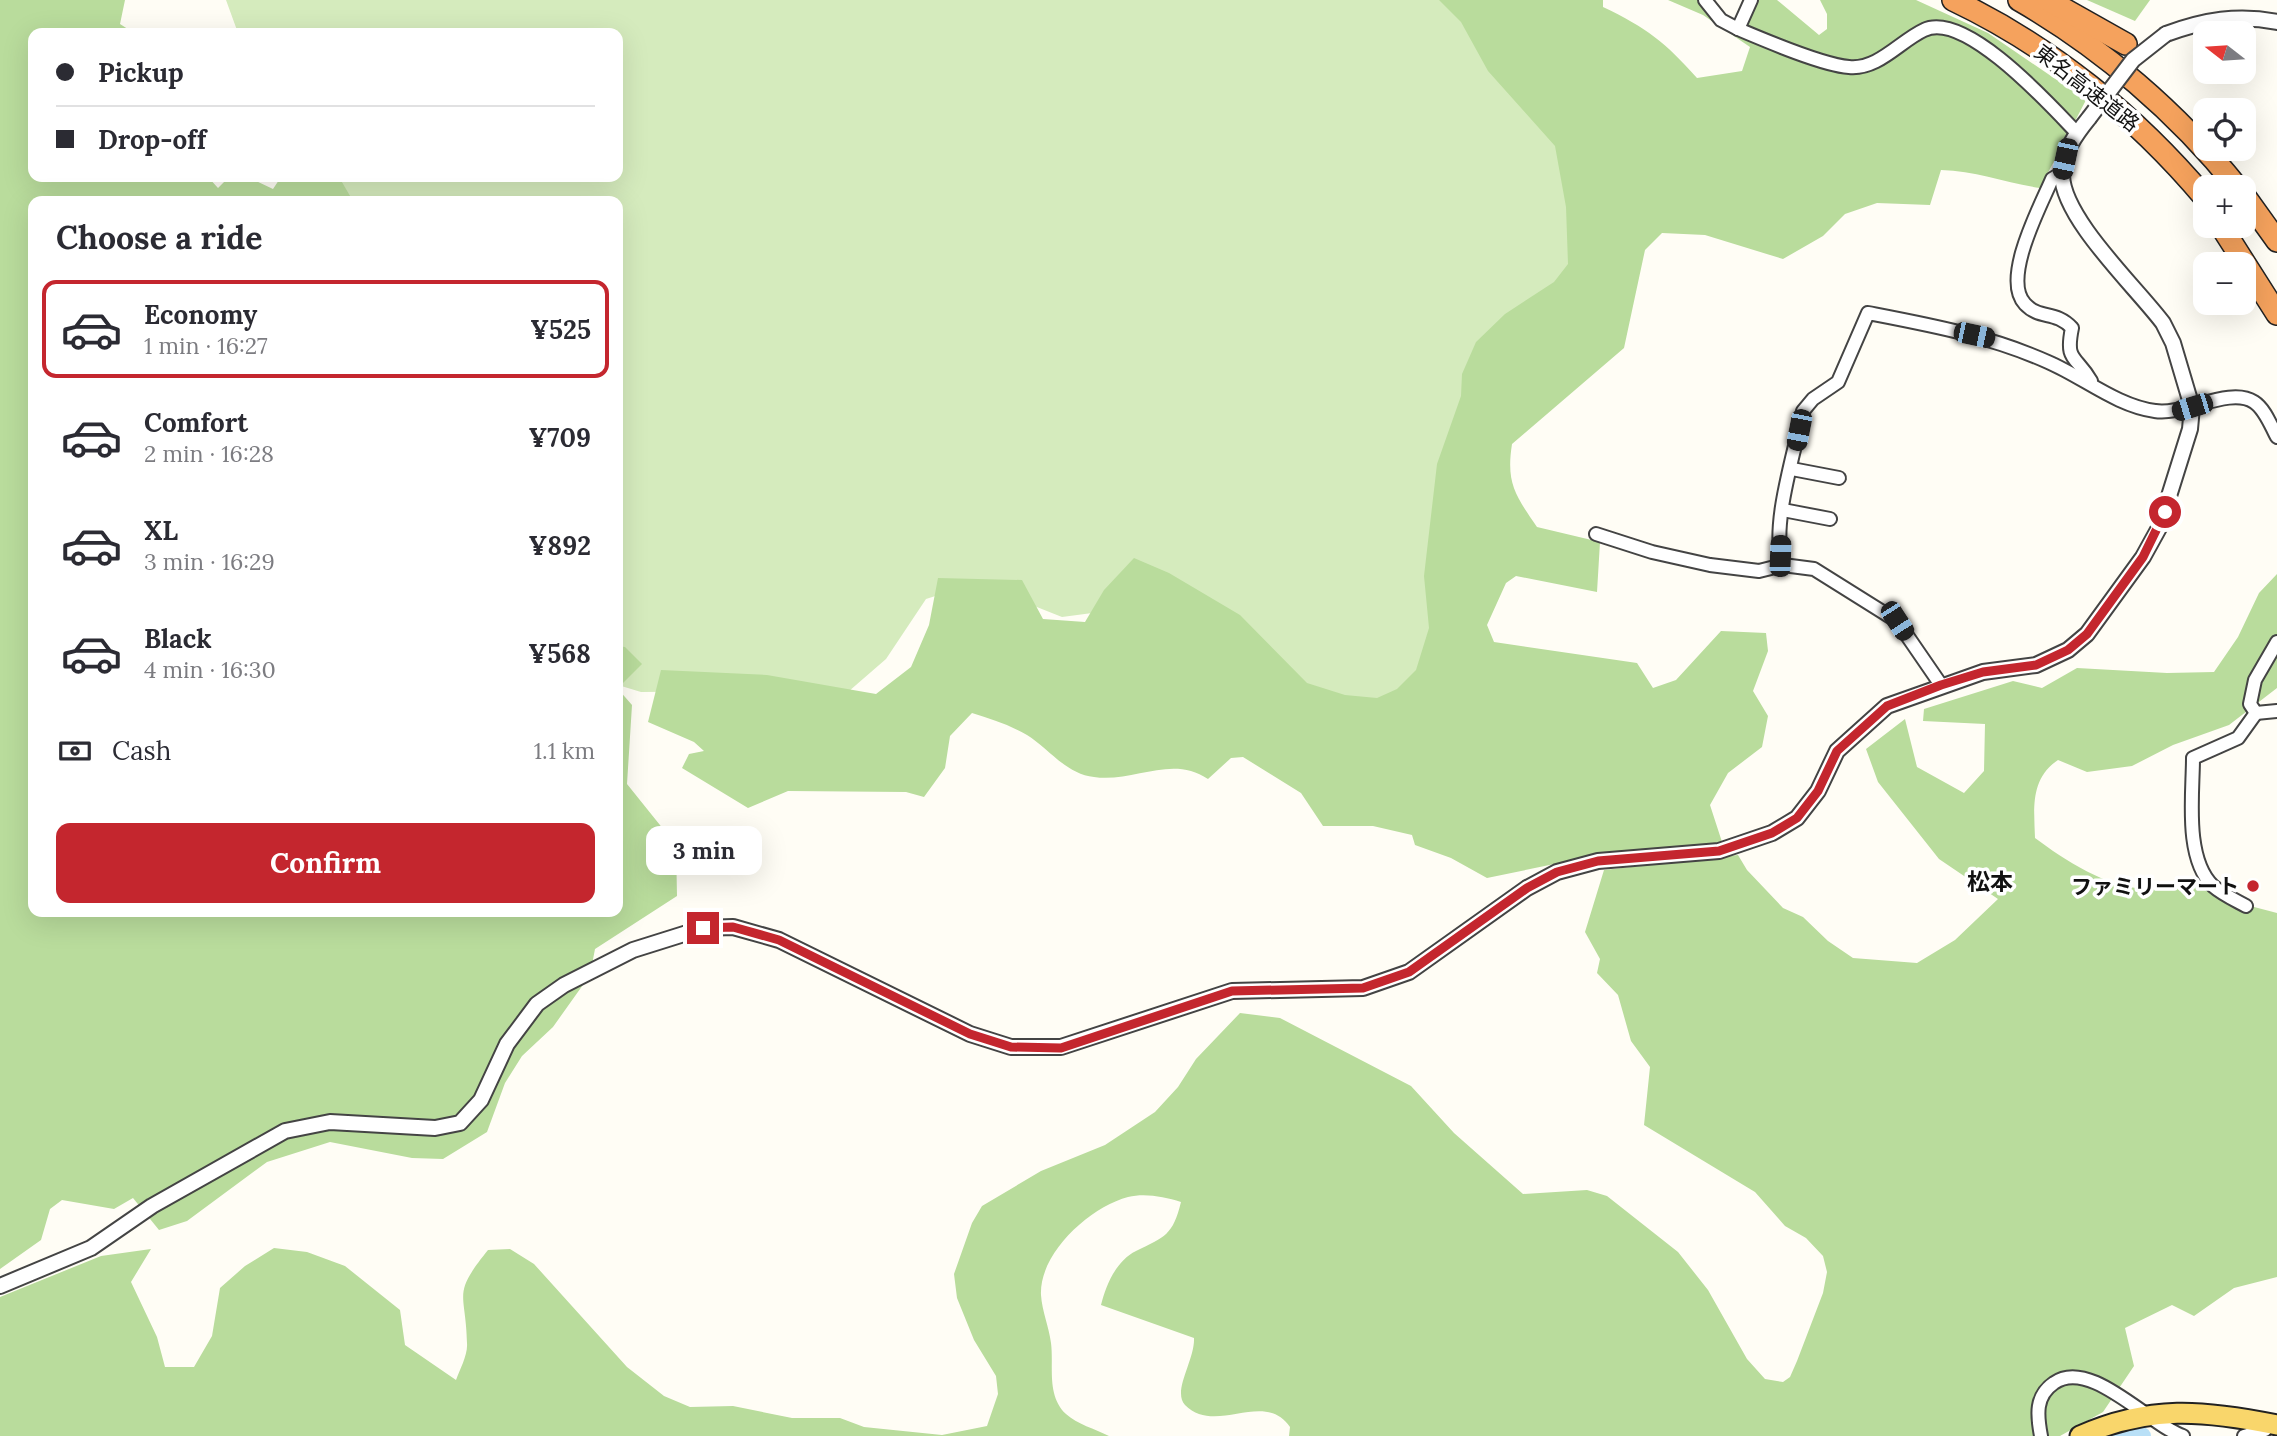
<!DOCTYPE html>
<meta charset="utf-8">
<style>
:root{--surface:#fff;--page:#f7f7f7;--text:#2b2b33;--muted:#7c7c81;--line:#e1e1e2;--accent:#c4262e}
body{margin:0;font-family:Lora,"Noto Sans JP",serif;background:var(--page);color:var(--text);height:100vh;display:flex;flex-direction:column;font-size:26px;white-space:nowrap}
*{box-sizing:border-box;margin:0}
p{font-size:23px;color:var(--muted)}
.icon{flex:none;width:38px;height:38px;fill:none;stroke:currentColor;stroke-width:2;stroke-linecap:round;stroke-linejoin:round}
.map{position:relative;flex:1;overflow:hidden}
.side{position:absolute;left:28px;top:196px;width:595px;height:721px;display:flex;flex-direction:column;background:var(--surface);border-radius:14px;box-shadow:0 7px 28px #0002}
.side>*{flex:none}
.top-card{position:absolute;left:28px;top:28px;width:595px;height:154px;border-radius:14px;box-shadow:0 7px 28px #0002;display:grid;align-content:center;height:154px;padding:0 28px;background:var(--surface)}
.needle{width:46px;rotate:287deg}
.buttons{position:absolute;left:2193px;top:21px;display:grid;gap:14px}
.buttons a{display:grid;place-items:center;width:63px;height:63px;border-radius:14px;background:var(--surface);box-shadow:0 7px 28px #0002;font-size:35px}
.end{position:absolute;width:32px;height:32px;margin:-16px;border:9px solid #c4262e;background:#fff;box-shadow:0 0 0 4px #fff}
.from{border-radius:50%}
.bubble{position:absolute;height:49px;border-radius:14px;background:var(--surface);box-shadow:0 7px 28px #0002;font-size:23px;font-weight:800;line-height:49px;text-align:center}
.car{position:absolute;width:21px;height:42px;margin:-21px -10px;border-radius:9px;box-shadow:0 0 5px 2px #0007;background:linear-gradient(#222 24%,#8ab4d8 0 40%,#222 0 76%,#8ab4d8 0 86%,#222 0)}
.top-card b{display:flex;align-items:center;gap:24px;height:66px;font-size:26px}
.top-card b+b{border-top:2px solid var(--line)}
.top-card i{width:18px;height:18px;background:var(--text)}
ul{padding:0;list-style:none}
li{display:flex;align-items:center;gap:21px;height:98px;margin:0 14px 10px;padding:0 14px;border:4px solid transparent;border-radius:14px}
li div{flex:1}
li b{display:block;font-size:26px}
li em{font-style:normal;font-weight:800}
li.selected{border-color:var(--accent)}
li>.icon{width:63px;height:63px;stroke-width:1.5}
h2{padding:0 28px;font-size:32px;line-height:84px}
.pay{display:flex;align-items:center;gap:18px;height:77px;padding:0 28px;font-size:26px}
.pay p{margin-inline-start:auto}
.action{display:flex;gap:14px;margin-top:auto;padding:14px 28px}
.action a{flex:1;height:80px;border-radius:14px;background:var(--accent);color:#fff;font-size:28px;font-weight:800;line-height:80px;text-align:center}
.map>svg:first-child{display:block}
.green{fill:#d5ebbd}
.forest{fill:#b9dc9c}
.lines{fill:none;stroke-linecap:round;stroke-linejoin:round}
.river{stroke:#b9e0f7;stroke-width:18}
.minor-casing{stroke:#444;stroke-width:16}
.tertiary-casing{stroke:#444;stroke-width:18}
.primary-casing{stroke:#222;stroke-width:23}
.motorway-casing{stroke:#222;stroke-width:24}
.minor{stroke:#fff;stroke-width:12}
.tertiary{stroke:#fff;stroke-width:14}
.primary{stroke:#f9d66b;stroke-width:19}
.motorway{stroke:#f5a25d;stroke-width:21}
.tertiary-bridge-casing{stroke:#444;stroke-width:18;stroke-linecap:butt}
.tertiary-bridge{stroke:#fff;stroke-width:14}
.route{stroke:#c4262e;stroke-width:9}
.poi-dot{fill:#c4262e;stroke:#fff;stroke-width:2.5}
.labels{text-anchor:middle;dominant-baseline:central;stroke-width:7;stroke-linejoin:round;paint-order:stroke}
.street-label{font-size:21px;fill:#111;stroke:#fff}
.poi-label{font-size:21px;font-weight:bold;fill:#111;stroke:#fff;text-anchor:end}
.neighbourhood-label{font-size:23px;font-weight:bold;fill:#111;stroke:#fff}
</style>
<div class="map">
<svg width="2277" height="1436" viewBox="0 0 2277 1436">
<rect width="100%" height="100%" fill="#fffdf5"/>
<path class="green" d="M 226,0 L 1465,0 L 1588,162 L 1577,267 L 1536,344 L 1435,676 L 1370,729 L 1130,608 L 1062,617 L 976,583 L 926,599 L 886,659 L 841,698 L 759,691 L 641,692 L 618,685 L 618,201 L 320,201 L 305,177 L 618,177 L 618,33 L 238,33 Z"/>
<g class="forest">
<path d="M 0,0 L 125,0 L 120,24 L 134,33 L 33,33 L 33,177 L 208,177 L 218,188 L 229,177 L 248,177 L 273,189 L 281,177 L 339,177 L 353,201 L 33,201 L 33,912 L 618,912 L 618,689 L 632,705 L 627,784 L 676,845 L 677,896 L 595,949 L 590,975 L 553,1027 L 522,1056 L 505,1083 L 487,1132 L 443,1159 L 412,1158 L 330,1142 L 267,1162 L 187,1221 L 159,1230 L 133,1198 L 114,1209 L 62,1200 L 50,1209 L 41,1240 L 0,1269 Z"/>
<path d="M 1439,0 L 1603,0 L 1603,7 C 1647,28 1665,42 1697,78 L 1742,71 L 1750,47 L 1703,15 L 1668,0 L 1702,0 L 1724,18 L 1734,20 L 1739,8 L 1747,0 L 1777,0 L 1819,35 L 1827,29 L 1827,14 L 1820,0 L 1916,0 L 1988,33 L 2086,100 L 2040,188 C 2006,183 1976,171 1941,170 L 1930,205 L 1877,203 L 1845,214 L 1823,236 L 1783,259 L 1705,235 L 1662,233 L 1645,250 L 1624,348 L 1512,444 C 1506,483 1515,495 1537,527 L 1600,542 L 1597,592 L 1516,576 L 1506,583 L 1487,625 L 1494,642 L 1637,663 L 1653,688 L 1676,680 L 1721,631 L 1766,633 L 1768,651 L 1753,691 L 1768,716 L 1762,747 L 1728,773 L 1710,805 L 1722,842 L 1564,862 L 1487,878 L 1451,858 L 1415,845 L 1412,835 L 1373,826 L 1323,826 L 1301,793 L 1243,757 L 1231,758 L 1208,779 C 1172,754 1133,783 1094,777 C 1066,774 1048,748 1027,735 C 1010,725 991,719 972,713 L 950,736 L 945,768 L 924,797 L 906,792 L 788,791 L 748,808 L 682,768 L 689,754 L 704,751 L 694,742 L 648,722 L 661,670 L 767,675 L 876,694 L 911,667 L 929,625 L 938,578 L 1022,580 L 1043,619 L 1085,622 L 1104,590 L 1134,558 L 1169,573 L 1240,615 L 1307,683 L 1345,695 L 1377,698 L 1397,689 L 1416,670 L 1429,628 L 1424,576 L 1437,464 L 1461,396 L 1462,374 L 1476,342 L 1505,314 L 1554,282 L 1568,264 L 1566,207 L 1555,146 L 1488,71 L 1461,22 Z"/>
<path d="M 2087,0 L 2150,0 L 2135,21 Z"/>
<path d="M 2277,574 L 2277,688 L 2229,725 L 2173,745 L 2132,766 L 2087,772 L 2058,760 C 2030,779 2034,808 2035,838 C 2074,867 2141,911 2188,876 L 2216,897 L 2277,913 L 2277,1277 L 2234,1288 L 2194,1316 L 2172,1305 L 2125,1328 L 2134,1366 L 2103,1412 L 2060,1436 L 1289,1436 L 1290,1427 C 1264,1389 1216,1436 1185,1405 C 1172,1391 1195,1360 1194,1338 L 1101,1305 C 1106,1285 1116,1261 1136,1251 C 1165,1237 1173,1235 1181,1202 C 1164,1197 1146,1193 1128,1197 C 1090,1207 1039,1253 1041,1295 C 1042,1311 1049,1327 1051,1343 C 1054,1366 1046,1395 1066,1414 C 1077,1424 1095,1429 1109,1436 L 0,1436 L 0,1297 L 101,1256 L 151,1249 L 131,1282 L 157,1337 L 165,1367 L 194,1367 L 212,1336 L 220,1288 L 245,1266 L 274,1248 L 307,1252 L 345,1266 L 400,1310 L 405,1345 L 456,1380 C 460,1369 468,1355 467,1343 C 466,1291 451,1296 488,1250 L 510,1249 L 534,1264 L 627,1367 L 664,1396 L 690,1407 L 733,1406 L 792,1418 L 840,1418 L 864,1427 L 942,1435 L 987,1426 L 998,1394 L 996,1376 L 974,1340 L 957,1298 L 954,1274 L 972,1223 L 982,1206 L 1041,1171 L 1105,1145 L 1155,1112 L 1178,1087 L 1196,1059 L 1240,1013 L 1280,1018 L 1411,1086 L 1454,1133 L 1523,1194 L 1587,1190 L 1607,1196 L 1678,1252 L 1708,1290 L 1747,1359 L 1765,1379 L 1783,1382 L 1790,1377 L 1797,1361 L 1823,1293 L 1827,1272 L 1823,1256 L 1806,1238 L 1785,1226 L 1755,1192 L 1644,1125 L 1650,1067 L 1631,1041 L 1618,995 L 1597,973 L 1600,959 L 1585,932 L 1604,870 L 1738,855 L 1747,870 L 1783,908 L 1803,917 L 1828,941 L 1853,958 L 1917,963 L 1955,940 L 1998,899 L 1939,859 L 1878,782 L 1866,749 L 1905,719 L 1917,767 L 1964,793 L 1984,771 L 1985,724 L 1923,721 L 1924,709 L 2013,681 L 2042,688 L 2077,668 L 2167,673 L 2214,672 L 2238,637 L 2259,593 Z"/>
<path d="M 618,646 L 625,647 L 642,664 L 618,688 Z"/>
</g>
<g class="lines">
<path class="river" d="M 2121,1436 L 2142,1436"/>
<defs>
<g id="minor">
<path d="M 1705,0 L 1721,20 L 1738,29 C 1764,40 1822,65 1849,67 C 1878,70 1900,41 1924,30 C 1965,10 2051,106 2077,133"/>
<path d="M 1738,29 L 1751,0"/>
<path d="M 2062,173 L 2052,179 C 2041,205 2001,279 2025,304 C 2040,320 2055,310 2072,328 C 2065,362 2076,355 2091,381"/>
<path d="M 1792,469 L 1839,478"/>
<path d="M 1783,510 L 1830,519"/>
<path d="M 1596,534 L 1652,552 L 1710,565 L 1759,571 L 1783,565 L 1814,569 L 1897,621 L 1941,685"/>
<path d="M 1783,565 C 1770,526 1795,452 1803,411 L 1813,399 L 1838,382 L 1868,313 C 1930,325 1990,336 2048,362 C 2083,377 2117,406 2155,411 C 2183,416 2230,386 2254,402 C 2265,409 2271,426 2277,437"/>
<path d="M 2277,642 L 2255,680 L 2250,704 L 2256,713 L 2277,711"/>
<path d="M 2246,906 C 2235,900 2222,894 2213,886 C 2184,858 2193,794 2193,758 L 2238,738 L 2256,713"/>
<path d="M 2041,1436 C 2037,1415 2035,1396 2054,1383 C 2090,1357 2149,1425 2183,1436"/>
<path d="M 2244,1436 L 2265,1430 L 2266,1423"/>
</g>
<g id="tertiary">
<path d="M 2166,34 C 2204,20 2238,14 2277,22"/>
<path d="M 0,1286 L 91,1248 L 152,1206 L 285,1131 L 330,1122 L 435,1128 L 460,1123 L 481,1100 L 507,1044 L 537,1004 L 564,985 L 633,950 L 703,928 L 733,927 L 779,940 L 970,1034 L 1011,1047 L 1061,1047 L 1232,991 L 1363,988 L 1409,972 L 1527,888 L 1557,872 L 1598,861 L 1719,851 L 1772,833 L 1797,818 L 1818,791 L 1837,751 L 1887,706 L 1983,672 L 2036,665 L 2068,650 L 2087,634 L 2143,557 L 2159,528 L 2190,429 L 2192,407 L 2173,343 L 2163,323 C 2136,287 2063,219 2062,175 C 2062,153 2076,134 2089,118"/>
</g>
<path id="primary" d="M 2080,1436 C 2149,1405 2204,1410 2277,1425"/>
<g id="motorway">
<path d="M 1953,0 C 2050,46 2136,116 2205,198"/>
<path d="M 2019,0 C 2101,47 2178,113 2237,187"/>
<path d="M 2048,0 L 2126,44"/>
<path d="M 2244,195 L 2277,241"/>
<path d="M 2221,226 L 2277,314"/>
</g>
</defs>
<use href="#minor" class="minor-casing"/>
<use href="#tertiary" class="tertiary-casing"/>
<use href="#primary" class="primary-casing"/>
<use href="#motorway" class="motorway-casing"/>
<use href="#minor" class="minor"/>
<use href="#tertiary" class="tertiary"/>
<use href="#primary" class="primary"/>
<use href="#motorway" class="motorway"/>
<defs>
<path id="tertiary-bridge" d="M 2089,118 L 2133,60 L 2166,34"/>
</defs>
<use href="#tertiary-bridge" class="tertiary-bridge-casing"/>
<use href="#tertiary-bridge" class="tertiary-bridge"/>
</g>
<g class="lines">
<path class="route" d="M 703,928 L 733,927 L 779,940 L 970,1034 L 1011,1047 L 1061,1048 L 1232,991 L 1363,988 L 1409,972 L 1527,888 L 1557,872 L 1598,861 L 1719,851 L 1772,833 L 1797,818 L 1818,791 L 1837,751 L 1887,706 L 1941,685 L 1983,672 L 2036,665 L 2068,650 L 2087,634 L 2143,557 L 2165,512"/>
</g>
<circle class="poi-dot" cx="2253" cy="886" r="7"/>
<g class="labels">
<g class="street-label">
<text transform="translate(2087 88) rotate(38)">東名高速道路</text>
</g>
<g class="poi-label">
<text x="2239" y="886">ファミリーマート</text>
</g>
<g class="neighbourhood-label">
<text x="1990" y="881">松本</text>
</g>
</g>
</svg>
<div class="buttons">
<a><svg class="needle" viewBox="-14 -14 28 28"><path d="M0-13l5 13h-10z" fill="#e53935"/><path d="M0 13l5-13h-10z" fill="#7c7c81"/></svg></a>
<a><svg class="icon" aria-label="locate" viewBox="0 0 24 24"><circle cx="12" cy="12" r="6"/><path d="M12 2v4M12 18v4M2 12h4M18 12h4"/></svg></a>
<a>+</a>
<a>−</a>
</div>
<i class="end from" style="left:2165px;top:512px"></i>
<i class="end" style="left:703px;top:928px"></i>
<div class="bubble" style="left:646px;top:826px;width:116px">3 min</div>
<i class="car" style="left:2065px;top:159px;rotate:192deg"></i>
<i class="car" style="left:1974px;top:335px;rotate:102deg"></i>
<i class="car" style="left:2192px;top:407px;rotate:253deg"></i>
<i class="car" style="left:1799px;top:430px;rotate:191deg"></i>
<i class="car" style="left:1780px;top:556px;rotate:2deg"></i>
<i class="car" style="left:1897px;top:621px;rotate:147deg"></i>
<div class="top-card">
<b><i class="from"></i>Pickup</b>
<b><i></i>Drop-off</b>
</div>
<section class="side">
<h2>Choose a ride</h2>
<ul>
<li class="selected"><svg class="icon" aria-label="car" viewBox="0 0 24 24"><path d="M5 17H2v-5l4-1 3-4h7l3 4 3 1v5h-3M9 17h6M6 11h13"/><circle cx="7" cy="17" r="2"/><circle cx="17" cy="17" r="2"/></svg><div><b>Economy</b><p>1 min · 16:27</p></div><em>¥525</em></li>
<li><svg class="icon" aria-label="car" viewBox="0 0 24 24"><path d="M5 17H2v-5l4-1 3-4h7l3 4 3 1v5h-3M9 17h6M6 11h13"/><circle cx="7" cy="17" r="2"/><circle cx="17" cy="17" r="2"/></svg><div><b>Comfort</b><p>2 min · 16:28</p></div><em>¥709</em></li>
<li><svg class="icon" aria-label="car" viewBox="0 0 24 24"><path d="M5 17H2v-5l4-1 3-4h7l3 4 3 1v5h-3M9 17h6M6 11h13"/><circle cx="7" cy="17" r="2"/><circle cx="17" cy="17" r="2"/></svg><div><b>XL</b><p>3 min · 16:29</p></div><em>¥892</em></li>
<li><svg class="icon" aria-label="car" viewBox="0 0 24 24"><path d="M5 17H2v-5l4-1 3-4h7l3 4 3 1v5h-3M9 17h6M6 11h13"/><circle cx="7" cy="17" r="2"/><circle cx="17" cy="17" r="2"/></svg><div><b>Black</b><p>4 min · 16:30</p></div><em>¥568</em></li>
</ul>
<div class="pay"><svg class="icon" aria-label="cash" viewBox="0 0 24 24"><path d="M3 7h18v10H3z"/><circle cx="12" cy="12" r="2"/></svg>Cash<p>1.1 km</p></div>
<div class="action"><a>Confirm</a></div>
</section>
</div>
